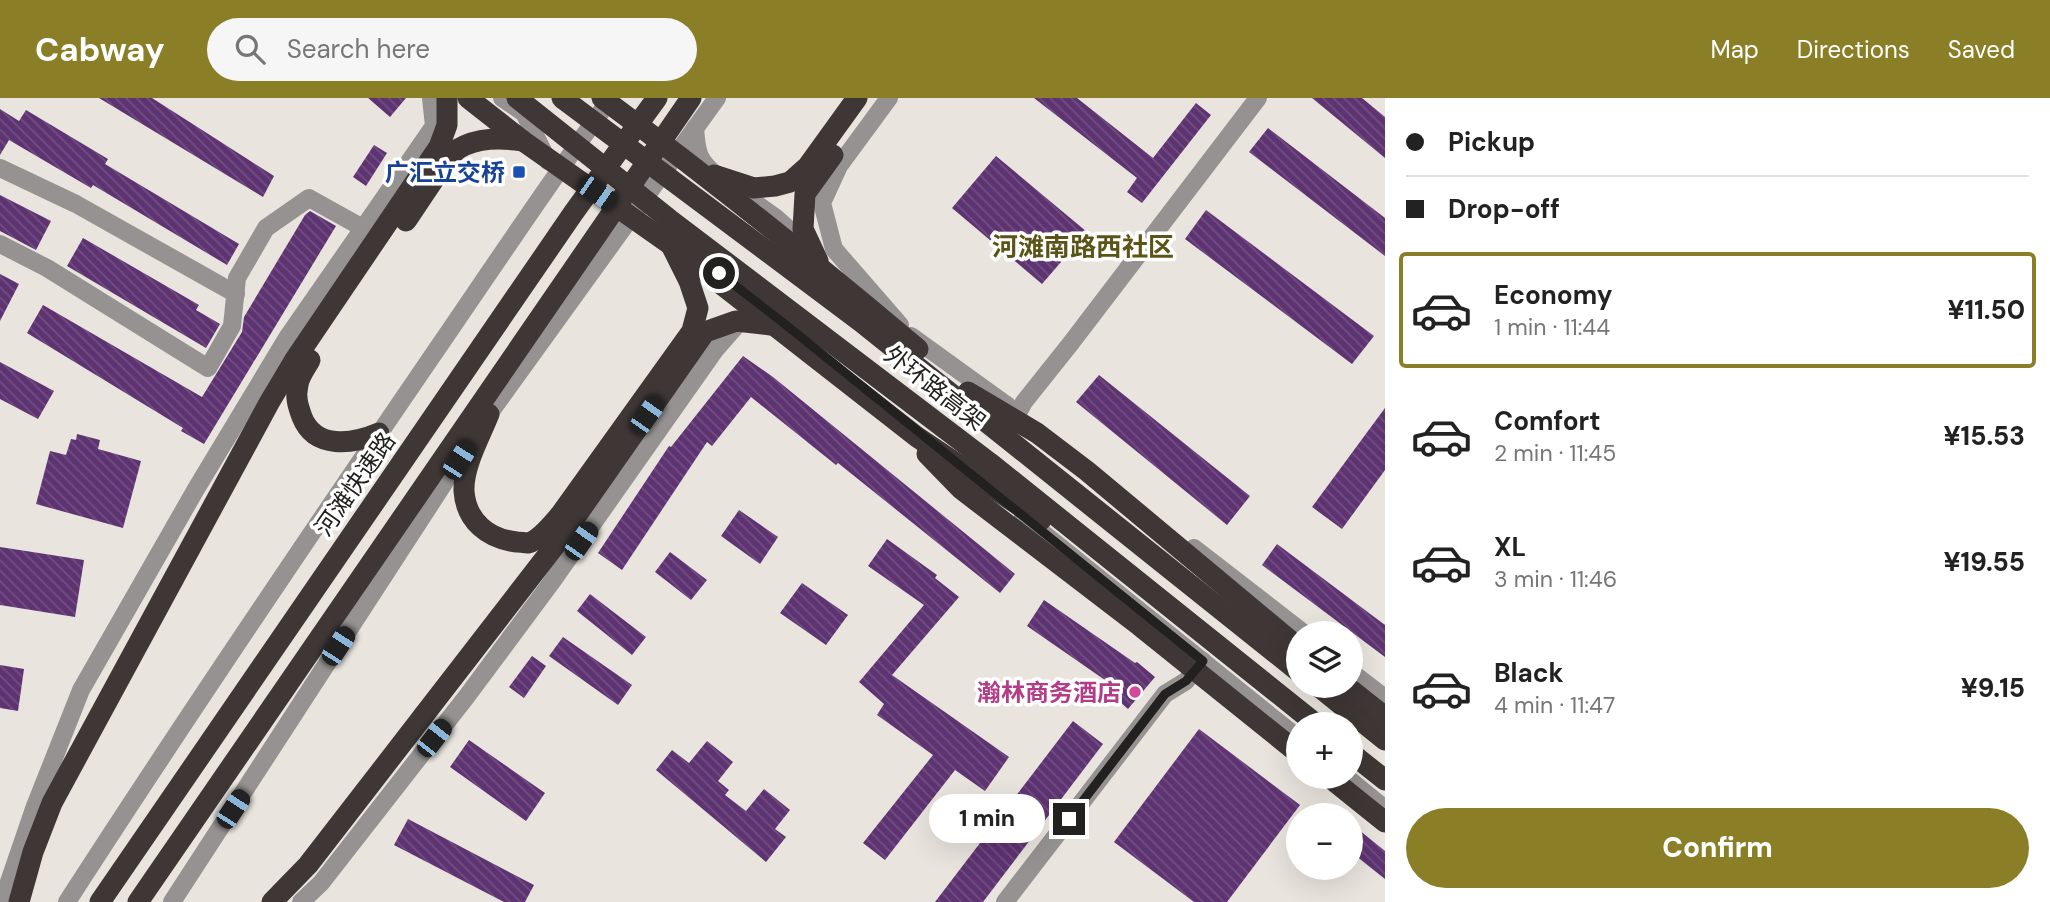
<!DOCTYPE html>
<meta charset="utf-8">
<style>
:root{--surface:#fff;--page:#f6f6f6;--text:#222;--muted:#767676;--line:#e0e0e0;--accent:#8a7f26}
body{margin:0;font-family:"DM Sans","Noto Sans SC",sans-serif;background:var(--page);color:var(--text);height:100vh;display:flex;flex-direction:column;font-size:26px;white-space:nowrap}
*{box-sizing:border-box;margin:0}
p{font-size:23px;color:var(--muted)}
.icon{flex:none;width:38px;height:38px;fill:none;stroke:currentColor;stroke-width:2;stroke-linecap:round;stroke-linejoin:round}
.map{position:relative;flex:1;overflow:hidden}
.panel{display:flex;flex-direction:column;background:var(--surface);width:665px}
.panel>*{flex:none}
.top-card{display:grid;align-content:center;height:154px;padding:0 21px;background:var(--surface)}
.buttons{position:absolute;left:1286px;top:523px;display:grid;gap:14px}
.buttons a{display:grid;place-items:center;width:77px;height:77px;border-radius:50%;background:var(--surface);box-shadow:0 7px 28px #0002;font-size:35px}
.end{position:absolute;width:32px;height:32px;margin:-16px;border:9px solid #23211f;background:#fff;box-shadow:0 0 0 4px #fff}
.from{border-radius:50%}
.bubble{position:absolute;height:49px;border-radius:24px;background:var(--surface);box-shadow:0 7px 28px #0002;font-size:23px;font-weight:800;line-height:49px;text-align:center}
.car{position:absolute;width:21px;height:42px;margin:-21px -10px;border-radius:9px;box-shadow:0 0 5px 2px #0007;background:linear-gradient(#222 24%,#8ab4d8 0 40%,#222 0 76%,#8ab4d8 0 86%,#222 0)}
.top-card b{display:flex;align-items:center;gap:24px;height:66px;font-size:26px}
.top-card b+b{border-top:2px solid var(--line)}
.top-card i{width:18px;height:18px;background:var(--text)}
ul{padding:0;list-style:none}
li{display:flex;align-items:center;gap:21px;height:116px;margin:0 14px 10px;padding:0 7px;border:4px solid transparent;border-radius:7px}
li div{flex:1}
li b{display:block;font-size:26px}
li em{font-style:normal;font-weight:800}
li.current{border-color:var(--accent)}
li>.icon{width:63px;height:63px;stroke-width:1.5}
.button{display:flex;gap:14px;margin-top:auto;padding:14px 21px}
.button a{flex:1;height:80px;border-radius:42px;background:var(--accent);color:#fff;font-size:28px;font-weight:800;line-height:80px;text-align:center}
header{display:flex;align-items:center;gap:42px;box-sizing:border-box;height:98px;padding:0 35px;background:var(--accent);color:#fff}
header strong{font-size:33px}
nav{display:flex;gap:38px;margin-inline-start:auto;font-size:24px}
.search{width:490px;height:63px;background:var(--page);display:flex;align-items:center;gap:18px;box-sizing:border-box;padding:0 24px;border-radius:38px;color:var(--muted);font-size:26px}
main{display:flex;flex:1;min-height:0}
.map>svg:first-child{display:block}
.building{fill:url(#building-back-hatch)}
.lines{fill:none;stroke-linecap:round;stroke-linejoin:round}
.minor{stroke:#959291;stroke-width:18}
.highway{stroke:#3e3736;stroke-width:21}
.highway-bridge{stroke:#3e3736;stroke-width:21}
.route{stroke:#23211f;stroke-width:9}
.transit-dot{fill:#1a4fb4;stroke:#fff;stroke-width:2.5}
.hotel-dot{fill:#d1479c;stroke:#fff;stroke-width:2.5}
.labels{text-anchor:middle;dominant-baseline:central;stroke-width:7;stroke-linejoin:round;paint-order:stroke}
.transit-label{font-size:24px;font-weight:bold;fill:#164399;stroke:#fff;text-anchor:end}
.street-label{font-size:24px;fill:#23211f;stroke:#fff}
.hotel-label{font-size:24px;font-weight:bold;fill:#b23c85;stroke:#fff;text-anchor:end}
.neighbourhood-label{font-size:26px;font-weight:bold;fill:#5c5417;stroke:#fff}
</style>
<header>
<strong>Cabway</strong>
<div class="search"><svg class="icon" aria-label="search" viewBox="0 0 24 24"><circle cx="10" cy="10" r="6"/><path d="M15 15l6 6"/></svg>Search here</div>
<nav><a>Map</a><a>Directions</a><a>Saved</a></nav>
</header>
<main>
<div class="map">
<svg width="1385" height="804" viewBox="0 0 1385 804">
<defs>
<pattern id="building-back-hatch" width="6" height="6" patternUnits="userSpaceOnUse" patternTransform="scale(1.75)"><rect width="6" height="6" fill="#5e3372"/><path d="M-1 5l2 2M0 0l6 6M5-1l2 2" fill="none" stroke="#714e81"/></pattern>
</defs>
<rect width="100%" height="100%" fill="#e9e4de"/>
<g class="building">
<path d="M 99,0 L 152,0 L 274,78 L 263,99 Z"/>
<path d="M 368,0 L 406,0 L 390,19 Z"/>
<path d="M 1034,0 L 1077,0 L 1153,60 L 1196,5 L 1211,17 L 1142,105 L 1127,94 L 1137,80 Z"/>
<path d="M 1312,0 L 1362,0 L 1385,19 L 1385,60 Z"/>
<path d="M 0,11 L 19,23 L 26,12 L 108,61 L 105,66 L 239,146 L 227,167 L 93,87 L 91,90 L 9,42 L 0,57 Z"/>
<path d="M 1268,30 L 1385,120 L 1385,158 L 1249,54 Z"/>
<path d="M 374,47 L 387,55 L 366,88 L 353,79 Z"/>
<path d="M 996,58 L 1087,134 L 1042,186 L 952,110 Z"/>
<path d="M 0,97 L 51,123 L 36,152 L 0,133 Z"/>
<path d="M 1206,112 L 1374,238 L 1352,266 L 1185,141 Z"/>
<path d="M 310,113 L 336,128 L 204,346 L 181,333 L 183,330 L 27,235 L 43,207 L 202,299 L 242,234 L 244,219 L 305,117 Z"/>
<path d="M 83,140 L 199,207 L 196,212 L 220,226 L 206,250 L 67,168 Z"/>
<path d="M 0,176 L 19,186 L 0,223 Z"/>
<path d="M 743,258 L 773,279 L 1015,476 L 1000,495 L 838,365 L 836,367 L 751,299 L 712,348 L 707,344 L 622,472 L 598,455 L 669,348 L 671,349 Z"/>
<path d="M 0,264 L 54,293 L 38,321 L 0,301 Z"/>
<path d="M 1099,277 L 1250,398 L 1227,427 L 1076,304 Z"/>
<path d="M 1385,310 L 1385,372 L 1342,431 L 1312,409 Z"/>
<path d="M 77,336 L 100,342 L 98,351 L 141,363 L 123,430 L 36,406 L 50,353 L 66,357 L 71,341 L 76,342 Z"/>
<path d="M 739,412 L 778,439 L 760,466 L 721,438 Z"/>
<path d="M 887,441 L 937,477 L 935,480 L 959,499 L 892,577 L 1009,659 L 985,693 L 955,672 L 885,762 L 863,745 L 933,657 L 877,617 L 884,606 L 859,584 L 924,507 L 868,468 Z"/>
<path d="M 1277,446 L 1385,527 L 1385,559 L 1262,467 Z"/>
<path d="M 0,449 L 84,462 L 75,519 L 0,507 Z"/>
<path d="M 670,454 L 707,482 L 691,502 L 655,474 Z"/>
<path d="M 802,485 L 848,517 L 826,547 L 780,515 Z"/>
<path d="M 590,496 L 646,539 L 632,557 L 577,513 Z"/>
<path d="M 1044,502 L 1135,565 L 1137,564 L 1155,579 L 1128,611 L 1110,595 L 1115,589 L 1027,528 Z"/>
<path d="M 563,539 L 632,587 L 618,607 L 549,558 Z"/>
<path d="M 532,558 L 546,568 L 524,600 L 509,589 Z"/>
<path d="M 0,567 L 24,571 L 18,613 L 0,610 Z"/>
<path d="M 1073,623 L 1103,646 L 983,804 L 935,804 Z"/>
<path d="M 1199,631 L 1300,707 L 1227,804 L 1194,804 L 1114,744 Z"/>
<path d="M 469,642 L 545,695 L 526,723 L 450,669 Z"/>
<path d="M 707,643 L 733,664 L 718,683 L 729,692 L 725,697 L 746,713 L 764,691 L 790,712 L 775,731 L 786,739 L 766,764 L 656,672 L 672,652 L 689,665 Z"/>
<path d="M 408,721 L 534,787 L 525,804 L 504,804 L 394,747 Z"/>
<path d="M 1359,732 L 1385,753 L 1385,781 L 1351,754 L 1351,742 Z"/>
</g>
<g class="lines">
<g class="minor">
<path d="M 502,0 L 524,15 L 548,63"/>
<path d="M 889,0 L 839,68 L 822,105 L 834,151 L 900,227"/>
<path d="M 695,30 C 697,54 697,61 717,78"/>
<path d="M 0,70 L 76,106 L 236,196"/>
<path d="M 748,100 L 775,119 L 803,144"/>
<path d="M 0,146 L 47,170 L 208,270 L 232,228 L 237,180 L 266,130 L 309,100 L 363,130"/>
<path d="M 911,238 L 1008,308"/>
<path d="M 1018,315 L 1024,304 L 1071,245 L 1258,0"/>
<path d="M 1023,419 L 1298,640"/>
<path d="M 1194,450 L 1305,536"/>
<path d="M 1351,574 L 1385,600"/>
<path d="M 1346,679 L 1385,711"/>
<path d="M 2,804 L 35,708 L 81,592 L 196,391 L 287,240 L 434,28 L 431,0"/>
<path d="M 67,804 C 183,624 303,447 424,270 C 486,180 546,89 611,0"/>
<path d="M 172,804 L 489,316 L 717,0"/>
<path d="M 301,804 L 321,785 L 467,598 L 551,485 L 715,252 L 742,221"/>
<path d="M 1005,804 L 1165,596 L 1186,583 L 1203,563"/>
</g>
<g class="highway">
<path d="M 406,123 C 416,109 447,59 458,51 C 478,39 501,40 523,43"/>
<path d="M 310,262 C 306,270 299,278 298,287 C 295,299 298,308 302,319 C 315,352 353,346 379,335"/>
<path d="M 968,294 L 1037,335 L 1087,373 L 1298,549"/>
<path d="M 489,316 C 480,339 463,368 464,393 C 466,423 488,441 517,444 C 520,444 524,445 528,445 C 540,442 552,426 560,417 L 692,233 L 698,210 L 689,183 L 671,147"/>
<path d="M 1318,588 L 1385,642"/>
<path d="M 1346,588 L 1385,619"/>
<path d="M 1351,655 L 1385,682"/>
<path d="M 1329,679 L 1385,724"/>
<path d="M 19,804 L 33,754 L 52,705 L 269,305 L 294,263 L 439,49 L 447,27 L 447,0"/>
<path d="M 100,804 L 574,114 L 657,0"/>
<path d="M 138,804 L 691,0"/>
<path d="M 272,804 L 308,767 L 424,617"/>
</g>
<g class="highway-bridge">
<path d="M 468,0 L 523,43 L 671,147 L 917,339 L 1041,422"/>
<path d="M 517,0 L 669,121 L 990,365 L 1316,626"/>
<path d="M 562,0 L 860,223 L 1298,573"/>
<path d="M 602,0 C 710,80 815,164 918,251"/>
<path d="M 714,77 L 754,90 L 775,88 L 790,84 L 808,68 L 857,0"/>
<path d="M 818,163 L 803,131 L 805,96 L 833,57"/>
<path d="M 927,356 L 961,391 L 1140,528 L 1298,655"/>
<path d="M 424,617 L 560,441 L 705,234 L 736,223 L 771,227"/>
</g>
</g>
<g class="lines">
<path class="route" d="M 719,175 L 786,227 L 1203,563 L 1186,583 L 1165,596 L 1069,721"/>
</g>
<rect class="transit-dot" x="512" y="67" width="14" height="14" rx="3.5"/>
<circle class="hotel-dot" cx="1135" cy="594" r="7"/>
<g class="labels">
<g class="transit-label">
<text x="505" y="74">广汇立交桥</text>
</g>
<g class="street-label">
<text transform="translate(935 290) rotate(38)">外环路高架</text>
<text transform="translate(355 386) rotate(-55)">河滩快速路</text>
</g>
<g class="hotel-label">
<text x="1121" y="594">瀚林商务酒店</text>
</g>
<g class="neighbourhood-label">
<text x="1083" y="149">河滩南路西社区</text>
</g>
</g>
</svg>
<div class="buttons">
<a><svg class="icon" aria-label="layers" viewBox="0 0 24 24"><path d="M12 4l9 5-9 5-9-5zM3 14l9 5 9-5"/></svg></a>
<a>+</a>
<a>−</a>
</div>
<i class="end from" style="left:719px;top:175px"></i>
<i class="end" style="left:1069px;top:721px"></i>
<div class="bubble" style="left:929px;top:696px;width:116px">1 min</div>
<i class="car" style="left:597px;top:95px;rotate:125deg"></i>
<i class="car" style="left:647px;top:317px;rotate:35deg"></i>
<i class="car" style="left:459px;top:362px;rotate:33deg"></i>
<i class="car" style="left:581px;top:443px;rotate:35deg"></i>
<i class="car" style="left:338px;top:548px;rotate:33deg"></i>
<i class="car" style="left:434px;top:640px;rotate:38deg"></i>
<i class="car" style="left:233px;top:711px;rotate:33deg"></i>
</div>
<section class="panel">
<div class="top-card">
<b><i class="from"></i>Pickup</b>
<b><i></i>Drop-off</b>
</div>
<ul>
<li class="current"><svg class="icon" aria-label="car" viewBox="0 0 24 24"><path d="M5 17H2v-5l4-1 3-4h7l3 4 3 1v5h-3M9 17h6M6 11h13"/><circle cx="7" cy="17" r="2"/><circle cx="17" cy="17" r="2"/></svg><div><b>Economy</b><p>1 min · 11:44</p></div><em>¥11.50</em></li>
<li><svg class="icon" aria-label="car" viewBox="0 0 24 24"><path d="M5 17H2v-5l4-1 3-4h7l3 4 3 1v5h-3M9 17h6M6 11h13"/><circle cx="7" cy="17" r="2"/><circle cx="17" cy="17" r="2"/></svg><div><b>Comfort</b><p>2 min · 11:45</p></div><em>¥15.53</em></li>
<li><svg class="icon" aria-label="car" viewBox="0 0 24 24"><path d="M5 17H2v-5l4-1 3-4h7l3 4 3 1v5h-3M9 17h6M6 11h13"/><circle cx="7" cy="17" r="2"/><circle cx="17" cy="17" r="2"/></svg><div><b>XL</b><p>3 min · 11:46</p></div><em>¥19.55</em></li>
<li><svg class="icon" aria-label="car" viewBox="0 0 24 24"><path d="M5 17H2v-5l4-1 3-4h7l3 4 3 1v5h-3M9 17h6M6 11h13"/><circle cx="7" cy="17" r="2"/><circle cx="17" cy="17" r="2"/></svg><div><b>Black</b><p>4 min · 11:47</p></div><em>¥9.15</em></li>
</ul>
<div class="button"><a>Confirm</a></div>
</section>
</main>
